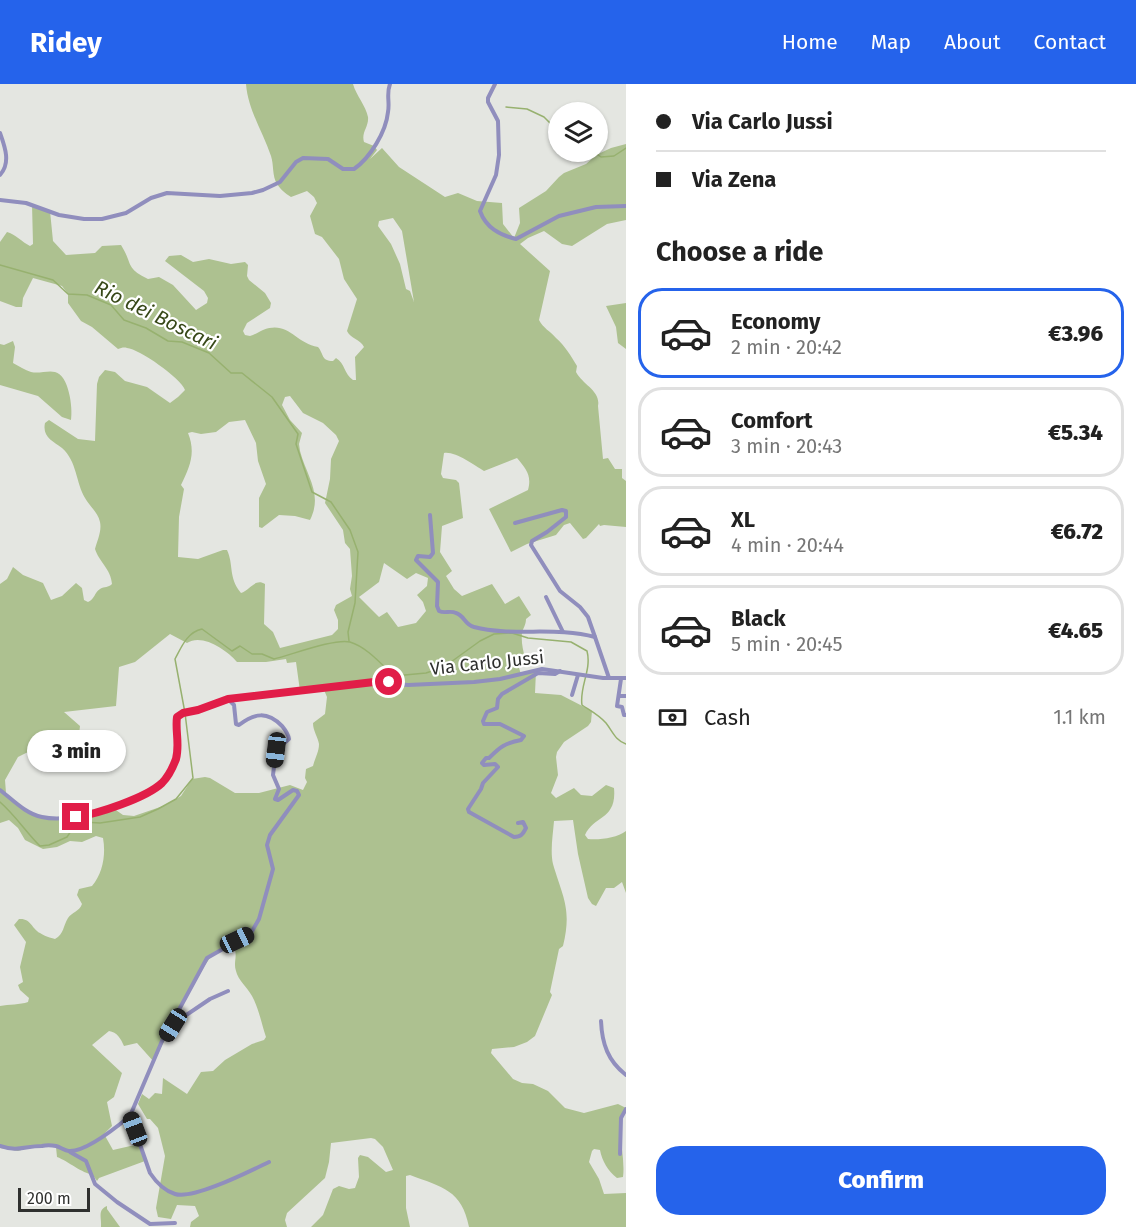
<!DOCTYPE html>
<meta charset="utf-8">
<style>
:root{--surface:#fff;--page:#f2f2f2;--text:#222;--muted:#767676;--line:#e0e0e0;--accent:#2563eb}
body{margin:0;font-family:"Fira Sans",sans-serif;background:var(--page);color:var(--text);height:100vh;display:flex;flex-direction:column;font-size:22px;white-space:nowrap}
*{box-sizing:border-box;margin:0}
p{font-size:20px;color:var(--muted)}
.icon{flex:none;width:33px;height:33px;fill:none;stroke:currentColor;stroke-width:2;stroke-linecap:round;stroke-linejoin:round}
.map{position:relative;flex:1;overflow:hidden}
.panel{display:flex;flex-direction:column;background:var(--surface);width:510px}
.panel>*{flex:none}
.guide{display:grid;align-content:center;height:132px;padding:0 30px;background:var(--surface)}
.controls{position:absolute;left:548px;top:18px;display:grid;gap:12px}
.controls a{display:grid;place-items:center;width:60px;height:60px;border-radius:50%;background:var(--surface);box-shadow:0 2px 4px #0004;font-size:30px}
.scale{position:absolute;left:18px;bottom:15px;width:72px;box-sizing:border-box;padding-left:6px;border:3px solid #2f302e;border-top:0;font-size:16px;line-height:21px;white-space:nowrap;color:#2f302e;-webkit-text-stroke:4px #fff;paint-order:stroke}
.end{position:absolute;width:27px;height:27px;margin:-14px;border:8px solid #e11d48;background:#fff;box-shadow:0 0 0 3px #fff}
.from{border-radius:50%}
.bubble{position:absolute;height:42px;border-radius:21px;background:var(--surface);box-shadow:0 2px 4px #0004;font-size:20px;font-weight:800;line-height:42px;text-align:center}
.car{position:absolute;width:18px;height:36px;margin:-18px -9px;border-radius:8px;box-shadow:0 0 4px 2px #0007;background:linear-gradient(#222 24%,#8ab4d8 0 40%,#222 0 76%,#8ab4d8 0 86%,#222 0)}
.guide b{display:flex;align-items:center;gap:21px;height:57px;font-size:22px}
.guide b+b{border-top:2px solid var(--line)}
.guide i{width:15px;height:15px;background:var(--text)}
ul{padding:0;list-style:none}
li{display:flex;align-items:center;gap:18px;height:90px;margin:0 12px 9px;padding:0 18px;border:3px solid var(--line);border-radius:24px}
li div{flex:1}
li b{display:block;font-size:22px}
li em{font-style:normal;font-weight:800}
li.active{border-color:var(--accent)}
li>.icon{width:54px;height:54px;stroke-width:1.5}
h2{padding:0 30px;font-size:27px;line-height:72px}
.pay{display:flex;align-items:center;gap:15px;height:66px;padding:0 30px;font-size:22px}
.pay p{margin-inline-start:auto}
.primary-button{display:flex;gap:12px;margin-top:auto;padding:12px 30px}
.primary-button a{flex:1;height:69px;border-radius:24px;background:var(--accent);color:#fff;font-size:24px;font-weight:800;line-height:69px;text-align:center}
header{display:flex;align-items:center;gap:36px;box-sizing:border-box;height:84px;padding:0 30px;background:var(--accent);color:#fff}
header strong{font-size:28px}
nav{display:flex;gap:33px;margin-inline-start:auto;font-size:21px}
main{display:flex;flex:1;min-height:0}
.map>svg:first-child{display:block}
.green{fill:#adc190;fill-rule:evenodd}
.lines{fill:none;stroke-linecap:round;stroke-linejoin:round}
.stream{stroke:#97b16f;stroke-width:1.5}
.minor{stroke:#908ebd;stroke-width:4}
.route{stroke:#e11d48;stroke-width:8}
.labels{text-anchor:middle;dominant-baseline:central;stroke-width:4.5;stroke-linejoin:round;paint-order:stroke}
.street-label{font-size:18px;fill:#2f302e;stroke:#fff}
.water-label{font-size:20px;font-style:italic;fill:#374818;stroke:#fff}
</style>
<header>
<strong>Ridey</strong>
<nav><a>Home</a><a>Map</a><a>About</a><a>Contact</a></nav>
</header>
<main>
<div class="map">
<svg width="626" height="1143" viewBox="0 0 626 1143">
<rect width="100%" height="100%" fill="#e4e6e1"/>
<g class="green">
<path d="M 246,0 L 353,0 C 356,11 366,22 368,33 C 369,43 361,48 364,58 L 374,62 L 377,66 L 370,75 L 382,64 L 399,83 L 445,113 L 458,109 L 477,117 L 502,119 L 503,140 L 514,154 L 520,139 L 519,124 L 546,107 L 559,93 L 564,89 L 586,80 L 596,71 L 611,64 L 626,60 L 626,136 L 607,140 L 572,162 L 562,160 L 544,147 L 528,154 L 520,160 L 550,187 L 539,236 C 543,244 550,247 556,254 C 565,262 571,272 577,282 L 576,288 C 583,301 601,307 598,322 L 603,375 L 608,374 L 615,385 L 622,385 L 622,394 L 626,397 L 626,443 L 604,441 L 600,442 L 599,440 L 586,454 L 583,455 L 570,439 L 564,441 L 556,451 L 527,460 L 511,468 L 489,425 L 528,406 C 532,391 526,385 517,374 L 484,387 C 474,381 455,367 444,369 L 441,390 L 443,394 L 456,396 L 459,399 L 463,434 L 442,442 L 440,468 L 452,487 L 446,492 L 454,505 L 462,512 L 492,500 L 505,520 L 519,512 L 531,531 L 526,535 C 526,541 523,544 522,549 C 521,558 523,566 525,574 L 517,578 L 521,590 L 536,587 L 535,609 L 561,611 L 592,627 L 591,638 L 588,642 L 564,658 L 557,668 L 556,673 L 558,691 L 551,709 L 556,714 L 574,704 L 581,711 L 592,712 L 606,701 L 614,704 C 617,736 594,731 585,751 L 588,755 C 600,756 617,754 626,747 L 626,809 L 622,798 L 614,804 L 606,804 L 596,822 L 592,820 L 588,814 L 578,770 L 573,736 L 554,737 C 553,750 550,767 553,780 C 563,814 572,825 563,862 L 559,865 L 550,908 L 552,911 L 535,952 L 527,958 L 514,963 L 492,965 L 491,969 L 513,995 L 522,999 L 533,1000 L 548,1007 L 565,1024 L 584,1029 L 618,1020 L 626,1024 C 614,1043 626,1070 623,1093 L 617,1094 C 608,1087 602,1077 600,1066 L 594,1065 L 592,1067 L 589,1078 L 599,1095 L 604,1110 L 626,1109 L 626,1143 L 469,1143 C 462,1106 442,1103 410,1091 L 406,1092 L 406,1124 L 410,1143 L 311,1143 L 323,1131 L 333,1105 L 339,1102 L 349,1105 L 355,1104 L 359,1093 L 358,1074 L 360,1071 L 368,1073 L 386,1088 L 393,1086 L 383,1063 L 375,1055 L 371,1054 L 331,1059 L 329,1078 L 325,1094 L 287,1129 L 285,1136 L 287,1143 L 190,1143 L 191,1138 L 199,1132 L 195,1122 L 177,1121 L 171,1135 L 158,1133 L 156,1124 L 165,1072 L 158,1044 L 150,1035 L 147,1035 L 138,1020 L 142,1010 L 149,1015 L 155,1009 L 162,1010 L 163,994 L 187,1010 L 201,988 L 213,987 L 225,976 L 252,960 L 264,956 L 266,953 C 261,938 259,925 252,912 C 247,903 238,896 236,887 C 233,879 238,871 234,864 L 226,864 L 212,871 L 205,881 L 178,929 L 154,978 L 137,959 L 124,962 C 121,955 117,948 109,947 L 92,961 L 122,989 L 114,1013 L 107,1018 L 112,1042 L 104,1050 L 113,1066 L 139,1060 L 145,1077 L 99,1094 L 97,1097 L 92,1090 C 83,1090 68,1077 57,1073 L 56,1063 L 34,1062 L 18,1067 L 0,1064 L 0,922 C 9,920 20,921 28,918 L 29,914 L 20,906 L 18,901 L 23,898 L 20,883 L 26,858 L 14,841 L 19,835 C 31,834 31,844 40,849 C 44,852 51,854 55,855 C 64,850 63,842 68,834 C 72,828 79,828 82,820 L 77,811 L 79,805 L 92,802 C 103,789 106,770 103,754 L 96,752 L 82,758 L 70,757 L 57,763 L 43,765 L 25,756 L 18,744 L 9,736 L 0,739 L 0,500 L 7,495 L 13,483 L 23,491 L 43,499 L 51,516 L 62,512 L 76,499 L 82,504 L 84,516 L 88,518 C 95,515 94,509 100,505 C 105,502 108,504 112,500 C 111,485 99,478 95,465 C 97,457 102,447 100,438 C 98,428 90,423 85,414 C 76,399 77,377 62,364 C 53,357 42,353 45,339 L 49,336 L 78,355 L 95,357 L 97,300 L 99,293 L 105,286 L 115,288 L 125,297 L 147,303 L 170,319 L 178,313 L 185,306 C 181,294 139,265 127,264 C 124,263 121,264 118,265 L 92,243 L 81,237 L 68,219 L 68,210 L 62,202 L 33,194 L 23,214 L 22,223 L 16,223 L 0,217 L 0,158 L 7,148 C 15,150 22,158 30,162 L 33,160 L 32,120 L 50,127 L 53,157 L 66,171 L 95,169 L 102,162 L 121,161 C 133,180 125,184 148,195 L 159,193 L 173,201 L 196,226 L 207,219 L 208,214 L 204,207 L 165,177 L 169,172 L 181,171 L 193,178 L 209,175 L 231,180 L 245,178 L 248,181 L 247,192 L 249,196 L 265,209 L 271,219 L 270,224 L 247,239 L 243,247 L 245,251 L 250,252 C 254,251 259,248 263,246 C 288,236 295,259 318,263 C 324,270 321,277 333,277 L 336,274 C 345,279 344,290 353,296 L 356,296 L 355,273 L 364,263 C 360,255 351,255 347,247 L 357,215 L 344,195 L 339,175 L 322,153 L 315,150 L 310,132 L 317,119 L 314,113 L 307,107 L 291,113 C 285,109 281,106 277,100 C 272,92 274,81 271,72 C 263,48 248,26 246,0 ZM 393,134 L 402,147 L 414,218 L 410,207 L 406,205 L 400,180 L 391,160 L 378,142 L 379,137 ZM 290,312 L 303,329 L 323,339 L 336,351 L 339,357 L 331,375 L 330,395 L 325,419 L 343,446 L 345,459 L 350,465 L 352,492 L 350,505 L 352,512 L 336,521 L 334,526 L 338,536 L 338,545 L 332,551 L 280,564 L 273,548 L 264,540 L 265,500 C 255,494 250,506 241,509 C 228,493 234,481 227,466 L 223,466 L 198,475 L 178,473 L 179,433 L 184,405 L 181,401 C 190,382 196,369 188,349 L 192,348 L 201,350 L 216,348 L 229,338 L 245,336 L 256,359 L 258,377 L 266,400 L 259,414 L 259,443 L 262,444 L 279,431 L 295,432 L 310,436 C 323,410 307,393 300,367 L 299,360 L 302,349 L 290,336 L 282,321 L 285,313 ZM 384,479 L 407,495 L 416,489 L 428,494 L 427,502 L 417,511 L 423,518 L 426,527 L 416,539 L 398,543 L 387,528 L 379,533 L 359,513 L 379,498 ZM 170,550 L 187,559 C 202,549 227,566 237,578 L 266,578 L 286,575 L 287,579 L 296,578 L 300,607 L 324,606 L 327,613 L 325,630 L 313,639 C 313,647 318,653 319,660 C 319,668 315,674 313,682 L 306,685 L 305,694 L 307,698 L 303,706 L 290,701 L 259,709 L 235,709 L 210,694 L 205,693 L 192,695 L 181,712 L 166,721 L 134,732 L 123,731 L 113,724 C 100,728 54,737 42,734 C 28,730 17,718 6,709 L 5,696 L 18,673 L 28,668 L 51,664 L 79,651 L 80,642 L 64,628 L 116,622 L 119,583 L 135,578 Z"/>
<path d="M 626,219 L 626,265 L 618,259 L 616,243 L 606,222 Z"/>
<path d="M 13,257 L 15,263 L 13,279 C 19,282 25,286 31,288 C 39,290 48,286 55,288 C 69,291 73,324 71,336 L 62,333 L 38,312 L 0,301 L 0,260 L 4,261 Z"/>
<path d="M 107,1122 L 107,1125 L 120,1143 L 101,1143 C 102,1134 97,1126 107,1122 Z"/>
</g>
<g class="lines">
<g class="stream">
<path d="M 506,23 L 527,25 L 544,33 L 558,47"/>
<path d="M 594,68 L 601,73 L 614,72 L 626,64"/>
<path d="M 0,181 L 53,196 L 68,210 L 87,211 L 111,221 L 124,236 L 146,244 L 168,257 L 182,258 L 209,269 L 231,289 L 242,289 L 272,313 L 298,350 L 296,360 L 312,408 L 331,418 L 350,446 L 358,468 L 355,519 L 348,548 L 349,557"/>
<path d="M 0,718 C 15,731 26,748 40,762 L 49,761 L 67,753 L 75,741 L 84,738 L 100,739 L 140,733 L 158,725 L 176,715 L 193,694 L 185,629 L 175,575 C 181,564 187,548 202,545 L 232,567 L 240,562 L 252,570 L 262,570 L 274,575 C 291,571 335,554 350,558 C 367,563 382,581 394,592 L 426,589 L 444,583 L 480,557 L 494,550 L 512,549 L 528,554 L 571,558 L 587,567 C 592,586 579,603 582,621 C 591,627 599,631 606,639 C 613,648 615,656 626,660"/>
</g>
<g class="minor">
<path d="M 495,0 L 488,14 L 488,18 L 498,37 L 499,71 L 496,91 L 480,127 C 486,144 500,151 516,155 L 559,132 L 596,123 L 626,122"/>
<path d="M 0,49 C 5,63 11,79 0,91"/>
<path d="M 0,116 L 26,119 L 59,131 L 84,135 L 102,135 L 126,129 L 151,114 L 167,109 L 220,112 L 252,109 L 263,106 L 280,98 L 296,78 L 303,74 L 328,75 L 343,85 L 354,85 C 370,74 386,48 388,28 C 390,18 386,10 390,0"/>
<path d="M 430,431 L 433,469 L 430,473 L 418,472 L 416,476 L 438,498 L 437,522 L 439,527 C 445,530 450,526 456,529 C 464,531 465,541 474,543 C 513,553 556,542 595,553 L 609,594"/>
<path d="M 515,439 L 562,426 L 566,427 L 566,433 L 547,448 L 532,457 L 531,461 L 560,507 L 580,523 L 588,533 L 595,553"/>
<path d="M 546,513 L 563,548"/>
<path d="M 621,595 L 617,622 L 622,623 L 624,631 L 626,631"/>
<path d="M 572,611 L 578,591"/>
<path d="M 619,612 L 626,612"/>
<path d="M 0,706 C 13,716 26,730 42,733 C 71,740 140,719 161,699 C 165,695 169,689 172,684 C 180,668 174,637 180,631 L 228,615 L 374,598 L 408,601 L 474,598 L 500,595 L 542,585 L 603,594 L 626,594"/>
<path d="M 518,739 L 523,738 L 526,744 C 523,750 521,753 514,753 L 469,728 L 468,725 L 481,705 L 483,699 L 498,683 L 495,680 L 484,681 L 482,679 L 486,674 L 489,674 C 500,663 505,659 521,656 L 524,652 L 500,640 L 484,640 L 483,637 L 487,628 L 497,624 L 498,615 L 502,610 L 538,589 L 555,590 L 560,587"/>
<path d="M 601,937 C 602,960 608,977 626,991"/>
<path d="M 173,940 L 210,915 L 228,907"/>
<path d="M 130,1032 L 150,1089 C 156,1098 165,1107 175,1110 C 193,1116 250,1087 269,1078"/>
<path d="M 0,1062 C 19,1068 24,1062 42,1062 C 46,1061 51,1061 56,1062 C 60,1063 65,1067 69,1067 C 86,1068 118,1042 130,1032 L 162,957 L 207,874 L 251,849 L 259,835 L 273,785 L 267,761 L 270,751 L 299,711 L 297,707 L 293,706 L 278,716 L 275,715 L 279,705 L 273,691 L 276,666 L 289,655 C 288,649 286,647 282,642 C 267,627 255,629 239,641 L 236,640 L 234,621 L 228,615"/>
<path d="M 70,1068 L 86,1077 L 95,1100 L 117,1118 L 150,1140 L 175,1139"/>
<path d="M 620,1070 L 621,1034 L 626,1025"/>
</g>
</g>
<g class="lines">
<path class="route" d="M 76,733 C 97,730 146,714 162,699 C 168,693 173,683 176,675 C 180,660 175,647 177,633 L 183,629 L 198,626 L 228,615 L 374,598 L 389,598"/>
</g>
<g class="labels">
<g class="street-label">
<text transform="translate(487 579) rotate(-6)">Via Carlo Jussi</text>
</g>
<g class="water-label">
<text transform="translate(156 231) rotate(26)">Rio dei Boscari</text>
</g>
</g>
</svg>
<div class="controls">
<a><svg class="icon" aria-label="layers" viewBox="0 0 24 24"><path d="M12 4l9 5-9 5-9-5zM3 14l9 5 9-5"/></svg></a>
</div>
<div class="scale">200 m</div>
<i class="end from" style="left:389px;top:598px"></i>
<i class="end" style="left:76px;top:733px"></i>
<div class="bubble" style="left:27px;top:646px;width:99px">3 min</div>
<i class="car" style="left:276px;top:666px;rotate:187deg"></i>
<i class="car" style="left:237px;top:856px;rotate:65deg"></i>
<i class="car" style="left:173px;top:941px;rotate:212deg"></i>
<i class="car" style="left:135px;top:1045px;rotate:339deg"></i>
</div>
<section class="panel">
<div class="guide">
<b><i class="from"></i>Via Carlo Jussi</b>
<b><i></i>Via Zena</b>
</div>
<h2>Choose a ride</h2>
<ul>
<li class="active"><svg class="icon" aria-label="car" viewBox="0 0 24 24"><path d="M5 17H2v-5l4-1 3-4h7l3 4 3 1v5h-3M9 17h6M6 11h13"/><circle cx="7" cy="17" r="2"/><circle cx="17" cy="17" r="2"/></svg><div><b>Economy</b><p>2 min · 20:42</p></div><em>€3.96</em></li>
<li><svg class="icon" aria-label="car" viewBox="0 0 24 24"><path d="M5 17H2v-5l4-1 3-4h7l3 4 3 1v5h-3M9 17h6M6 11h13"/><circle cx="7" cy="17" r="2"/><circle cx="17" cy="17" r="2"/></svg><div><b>Comfort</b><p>3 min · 20:43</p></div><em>€5.34</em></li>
<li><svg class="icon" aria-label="car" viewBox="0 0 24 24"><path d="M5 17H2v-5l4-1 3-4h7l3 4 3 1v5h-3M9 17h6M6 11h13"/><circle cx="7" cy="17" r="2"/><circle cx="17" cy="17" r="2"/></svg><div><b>XL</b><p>4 min · 20:44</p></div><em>€6.72</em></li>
<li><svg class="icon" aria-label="car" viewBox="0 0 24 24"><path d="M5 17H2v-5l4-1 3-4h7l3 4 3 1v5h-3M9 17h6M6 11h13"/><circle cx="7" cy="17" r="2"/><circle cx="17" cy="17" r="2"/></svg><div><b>Black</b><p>5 min · 20:45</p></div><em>€4.65</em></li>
</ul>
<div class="pay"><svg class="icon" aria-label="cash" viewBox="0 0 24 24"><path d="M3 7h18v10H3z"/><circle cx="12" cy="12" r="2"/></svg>Cash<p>1.1 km</p></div>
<div class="primary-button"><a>Confirm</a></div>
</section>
</main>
